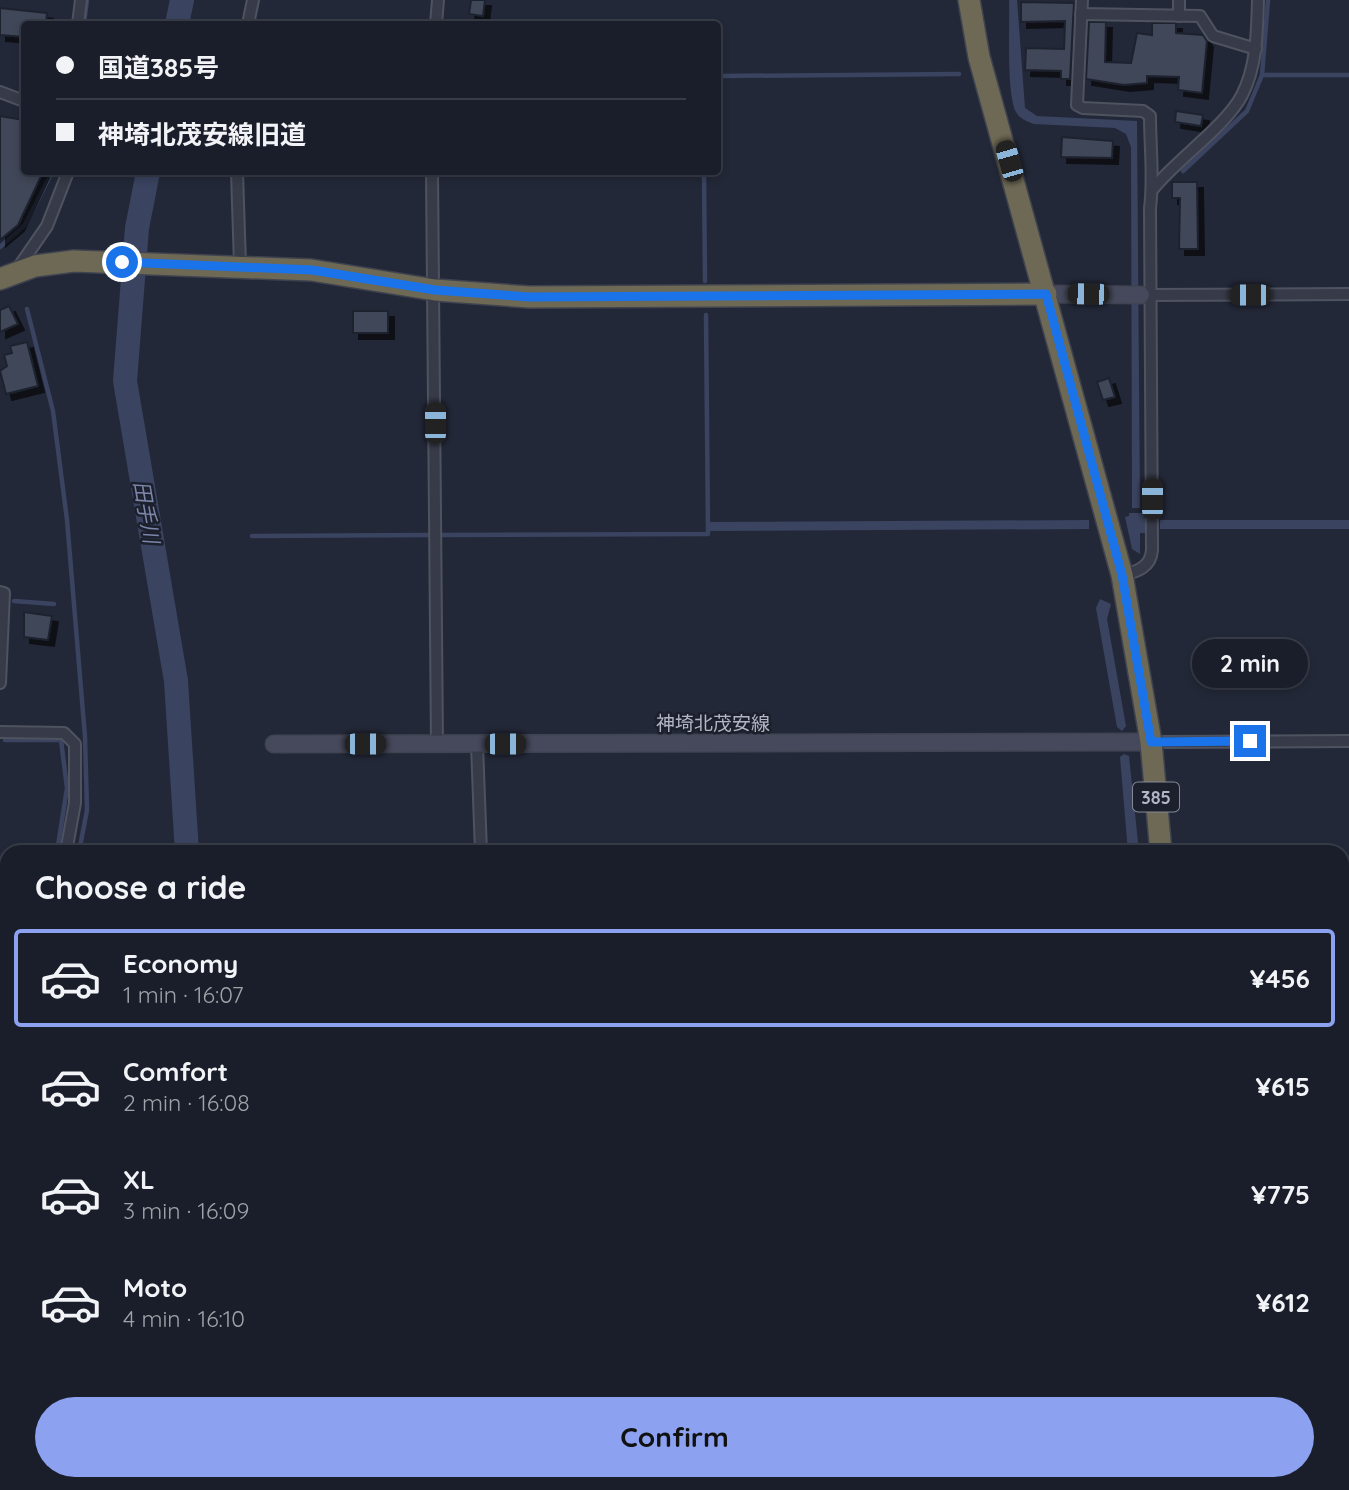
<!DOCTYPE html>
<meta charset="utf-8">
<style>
:root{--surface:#1a1e2a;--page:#232732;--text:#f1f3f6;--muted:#9fa2a8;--line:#383c47;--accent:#8ca1ef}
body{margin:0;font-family:Quicksand,"Noto Sans JP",sans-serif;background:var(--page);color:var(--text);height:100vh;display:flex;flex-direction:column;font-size:26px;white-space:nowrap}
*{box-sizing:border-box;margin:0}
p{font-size:23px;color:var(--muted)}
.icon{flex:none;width:38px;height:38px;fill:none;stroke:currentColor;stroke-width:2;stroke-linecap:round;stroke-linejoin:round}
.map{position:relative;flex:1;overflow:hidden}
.panel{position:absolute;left:0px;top:845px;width:1349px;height:646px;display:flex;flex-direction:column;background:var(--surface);border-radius:21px 21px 0 0;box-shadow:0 4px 10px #0003,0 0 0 2px var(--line)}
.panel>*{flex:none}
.top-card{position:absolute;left:21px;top:21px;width:700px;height:154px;border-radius:7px;box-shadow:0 4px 10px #0003,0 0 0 2px var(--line);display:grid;align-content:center;height:154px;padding:0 35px;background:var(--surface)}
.end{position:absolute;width:32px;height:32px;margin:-16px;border:9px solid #1a73e8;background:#fff;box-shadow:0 0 0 4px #fff}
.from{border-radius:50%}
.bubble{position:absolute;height:49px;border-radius:24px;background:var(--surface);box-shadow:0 4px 10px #0003,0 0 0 2px var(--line);font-size:23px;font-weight:700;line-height:49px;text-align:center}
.car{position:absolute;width:21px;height:42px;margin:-21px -10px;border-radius:9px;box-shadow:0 0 5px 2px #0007;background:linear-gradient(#222 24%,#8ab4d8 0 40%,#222 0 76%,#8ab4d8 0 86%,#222 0)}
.top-card b{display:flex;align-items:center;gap:24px;height:66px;font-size:26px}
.top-card b+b{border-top:2px solid var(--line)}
.top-card i{width:18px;height:18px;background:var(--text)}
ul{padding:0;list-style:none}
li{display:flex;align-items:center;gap:21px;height:98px;margin:0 14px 10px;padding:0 21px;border:4px solid transparent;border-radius:7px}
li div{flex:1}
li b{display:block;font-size:26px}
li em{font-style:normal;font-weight:700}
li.active{border-color:var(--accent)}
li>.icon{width:63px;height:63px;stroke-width:1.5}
h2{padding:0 35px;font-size:32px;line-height:84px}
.primary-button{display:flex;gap:14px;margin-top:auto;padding:14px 35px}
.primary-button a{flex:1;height:80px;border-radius:42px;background:var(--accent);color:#111;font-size:28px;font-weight:700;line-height:80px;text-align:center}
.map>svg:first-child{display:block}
.water{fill:#3a4360}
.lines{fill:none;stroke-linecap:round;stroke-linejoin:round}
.stream{stroke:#3a4360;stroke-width:4.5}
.river{stroke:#3a4360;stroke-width:24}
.building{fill:#404658;stroke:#1e222f;stroke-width:2;filter:url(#shadow)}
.street-casing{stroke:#4f5360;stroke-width:14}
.secondary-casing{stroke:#404452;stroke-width:19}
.highway-casing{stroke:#3f4350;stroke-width:24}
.street{stroke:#373b49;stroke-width:10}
.secondary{stroke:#45495b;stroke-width:16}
.highway{stroke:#6e6954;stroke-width:21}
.route{stroke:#1a73e8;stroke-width:9}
.labels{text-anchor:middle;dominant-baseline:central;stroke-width:5;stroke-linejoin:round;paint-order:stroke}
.shield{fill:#1c202d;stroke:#858997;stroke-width:2}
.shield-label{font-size:18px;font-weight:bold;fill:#b2b6c5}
.street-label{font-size:19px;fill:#b2b6c5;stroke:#1c202d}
.water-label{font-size:21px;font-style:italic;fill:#7c87aa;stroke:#1c202d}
</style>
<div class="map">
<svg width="1349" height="1490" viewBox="0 0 1349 1490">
<defs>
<filter id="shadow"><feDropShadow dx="6" dy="6" stdDeviation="0" flood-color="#0009"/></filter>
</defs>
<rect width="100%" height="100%" fill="#232838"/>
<g class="water">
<path d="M 1009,0 L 1017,0 L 1025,108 L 1037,116 L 1137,121 L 1140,508 L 1132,508 L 1131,147 L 1126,134 L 1115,128 L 1034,124 C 1026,121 1020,119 1016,112 C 1006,93 1010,25 1009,0 Z"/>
<path d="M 1129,513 L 1146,513 L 1146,533 L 1140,533 L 1140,554 L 1132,549 L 1125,517 L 1129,516 Z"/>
<path d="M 1089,520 L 1089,529 L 706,531 L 706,522 Z"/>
<rect x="1160" y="520" width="189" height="9"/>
<path d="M 1100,599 L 1111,604 L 1107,619 L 1126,726 L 1122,731 L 1117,727 L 1096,608 Z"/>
<path d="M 1124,754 L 1129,756 L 1139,852 L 1128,852 L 1120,757 Z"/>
</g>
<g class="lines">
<g class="stream">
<path d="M 84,24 L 87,0"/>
<path d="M 1262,75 L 1349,75"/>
<path d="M 718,76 L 959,74"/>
<path d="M 1183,171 L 1247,111 L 1262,75 L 1268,0"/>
<path d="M 704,172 L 705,281"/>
<path d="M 0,247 L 25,225 L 52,172"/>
<path d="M 27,309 L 53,411 L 67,520 L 85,737 L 87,810 L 79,852"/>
<path d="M 442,535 L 708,534 L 706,315"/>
<path d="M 252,536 L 430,535"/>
<path d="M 14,601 L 54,604"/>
<path d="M 5,740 L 61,740 L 67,788 L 57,852"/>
<path d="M 0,953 L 7,953"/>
<path d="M 1342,954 L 1349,954"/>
<path d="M 1342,1174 L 1349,1174"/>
<path d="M 88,1484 L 90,1490"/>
<path d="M 700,1484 L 700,1490"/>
<path d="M 912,1484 L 913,1490"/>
</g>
<g class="river">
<path d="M 177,24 L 182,0"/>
<path d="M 148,172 L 137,228 L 125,381 L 176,681 L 187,852"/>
<path d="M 229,1484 L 229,1490"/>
</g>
</g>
<g class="building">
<path d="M 471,0 L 485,0 L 483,16 L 469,14 Z"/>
<path d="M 1021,2 L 1074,3 L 1070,79 L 1061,79 L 1061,71 L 1025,70 L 1026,48 L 1064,49 L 1065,21 L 1021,22 Z"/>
<path d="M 0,8 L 47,13 L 46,24 L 24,24 L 24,37 L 0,35 Z"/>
<path d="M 1089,22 L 1106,22 L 1105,62 L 1131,63 L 1137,33 L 1152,35 L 1152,23 L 1176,23 L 1176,33 L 1203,35 L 1207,41 L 1202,93 L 1178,90 L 1179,77 L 1147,76 L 1147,83 L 1124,85 L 1086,79 Z"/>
<path d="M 1176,111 L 1203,115 L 1201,126 L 1175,122 Z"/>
<path d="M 0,116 L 24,120 L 24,172 L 43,172 L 18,225 L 0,240 Z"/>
<path d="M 1062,137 L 1113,141 L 1112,158 L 1061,157 Z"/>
<path d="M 1172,182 L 1197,182 L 1198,249 L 1179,249 L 1180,198 L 1172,198 Z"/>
<path d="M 9,306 L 18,324 L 0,332 L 0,310 Z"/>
<rect x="353" y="311" width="35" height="22"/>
<path d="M 27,342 L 38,386 L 6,394 L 0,371 L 7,366 L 4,355 L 12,353 L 10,346 Z"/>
<path d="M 1109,378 L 1115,397 L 1103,400 L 1097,382 Z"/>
<path d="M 24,612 L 52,616 L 48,640 L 24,637 Z"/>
</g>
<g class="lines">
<defs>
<g id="street">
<path d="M 1082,0 L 1077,105 L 1083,108 L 1143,111 L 1150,116 C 1150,147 1154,179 1150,208 L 1152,550 C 1151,567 1137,572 1122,575"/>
<path d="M 1081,14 L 1200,16 L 1213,36 L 1256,49"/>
<path d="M 1179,16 L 1179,0"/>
<path d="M 78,24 L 81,0"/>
<path d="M 248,24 L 253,0"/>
<path d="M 436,24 L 438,0"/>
<path d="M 0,92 L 24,101"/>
<path d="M 237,172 L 240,265"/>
<path d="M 432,172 L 437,744"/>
<path d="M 1153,189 C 1177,159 1226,126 1242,95 C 1257,66 1257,32 1258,0"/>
<path d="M 18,268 L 47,226 L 68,172"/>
<path d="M 1147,295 L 1349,294"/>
<path d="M 0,592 L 4,593 L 0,683"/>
<path d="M 0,732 L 64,733 L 75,744 L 75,803 L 66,852"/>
<path d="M 1151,742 L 1349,741"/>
<path d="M 477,744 L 481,852"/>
<path d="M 3,970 L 3,1204 L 7,1210"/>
<path d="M 1342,1164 L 1349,1164"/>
<path d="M 0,1311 L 7,1310"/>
<path d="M 0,1362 L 2,1405"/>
<path d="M 1342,1399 L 1349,1399"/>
<path d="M 905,1484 L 906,1490"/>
<path d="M 481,1490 L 481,1484"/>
<path d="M 1022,1490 L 1022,1484"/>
</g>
<g id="secondary">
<path d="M 1046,294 L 1141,295"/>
<path d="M 274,744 L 1151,742"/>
<path d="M 0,970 L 7,971"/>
</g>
<g id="highway">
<path d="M 969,0 L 979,57 L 1122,575 L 1151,742 L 1161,852"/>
<path d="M 0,279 L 35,266 L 74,261 L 311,270 L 435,290 L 529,297 L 1046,294"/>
<path d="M 1173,1484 L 1173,1490"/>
</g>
</defs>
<use href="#street" class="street-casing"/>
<use href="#secondary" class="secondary-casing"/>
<use href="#highway" class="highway-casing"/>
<use href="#street" class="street"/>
<use href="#secondary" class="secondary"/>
<use href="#highway" class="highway"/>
</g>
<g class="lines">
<path class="route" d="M 122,262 L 312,270 L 435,290 L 529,297 L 1046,294 L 1122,575 L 1151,742 L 1250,741"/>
</g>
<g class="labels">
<rect class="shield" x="1133" y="782.5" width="46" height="29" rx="5"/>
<g class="shield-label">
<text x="1156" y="797">385</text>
</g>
<g class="street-label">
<text x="713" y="723">神埼北茂安線</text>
</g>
<g class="water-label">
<text transform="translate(147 512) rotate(80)">田手川</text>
</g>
</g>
</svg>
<i class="end from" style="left:122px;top:262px"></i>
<i class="end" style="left:1250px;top:741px"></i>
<div class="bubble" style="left:1192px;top:639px;width:116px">2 min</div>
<i class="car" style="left:1009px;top:161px;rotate:344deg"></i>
<i class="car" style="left:1088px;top:294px;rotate:271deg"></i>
<i class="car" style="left:1250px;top:295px;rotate:270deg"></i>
<i class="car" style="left:435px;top:423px;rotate:0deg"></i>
<i class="car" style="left:1152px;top:499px;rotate:0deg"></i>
<i class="car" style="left:365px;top:744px;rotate:90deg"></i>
<i class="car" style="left:505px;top:744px;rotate:90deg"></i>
<div class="top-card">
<b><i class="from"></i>国道385号</b>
<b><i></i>神埼北茂安線旧道</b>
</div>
<section class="panel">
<h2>Choose a ride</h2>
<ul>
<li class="active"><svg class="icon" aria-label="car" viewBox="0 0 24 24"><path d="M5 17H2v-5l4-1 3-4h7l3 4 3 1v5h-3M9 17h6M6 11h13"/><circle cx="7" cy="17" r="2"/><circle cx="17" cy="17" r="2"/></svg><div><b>Economy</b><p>1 min · 16:07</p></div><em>¥456</em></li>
<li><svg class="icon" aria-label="car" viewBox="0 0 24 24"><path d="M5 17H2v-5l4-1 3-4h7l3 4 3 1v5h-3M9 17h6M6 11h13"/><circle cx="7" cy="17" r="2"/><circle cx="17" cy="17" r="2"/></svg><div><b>Comfort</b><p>2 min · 16:08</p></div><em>¥615</em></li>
<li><svg class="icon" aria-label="car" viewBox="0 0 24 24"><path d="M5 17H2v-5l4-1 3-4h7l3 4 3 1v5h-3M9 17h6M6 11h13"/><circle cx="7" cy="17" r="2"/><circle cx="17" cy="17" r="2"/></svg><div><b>XL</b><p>3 min · 16:09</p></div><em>¥775</em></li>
<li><svg class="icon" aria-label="car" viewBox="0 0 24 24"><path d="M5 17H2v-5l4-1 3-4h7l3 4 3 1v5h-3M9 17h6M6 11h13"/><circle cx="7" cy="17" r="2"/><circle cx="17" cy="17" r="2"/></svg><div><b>Moto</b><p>4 min · 16:10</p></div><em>¥612</em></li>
</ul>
<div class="primary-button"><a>Confirm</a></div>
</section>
</div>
